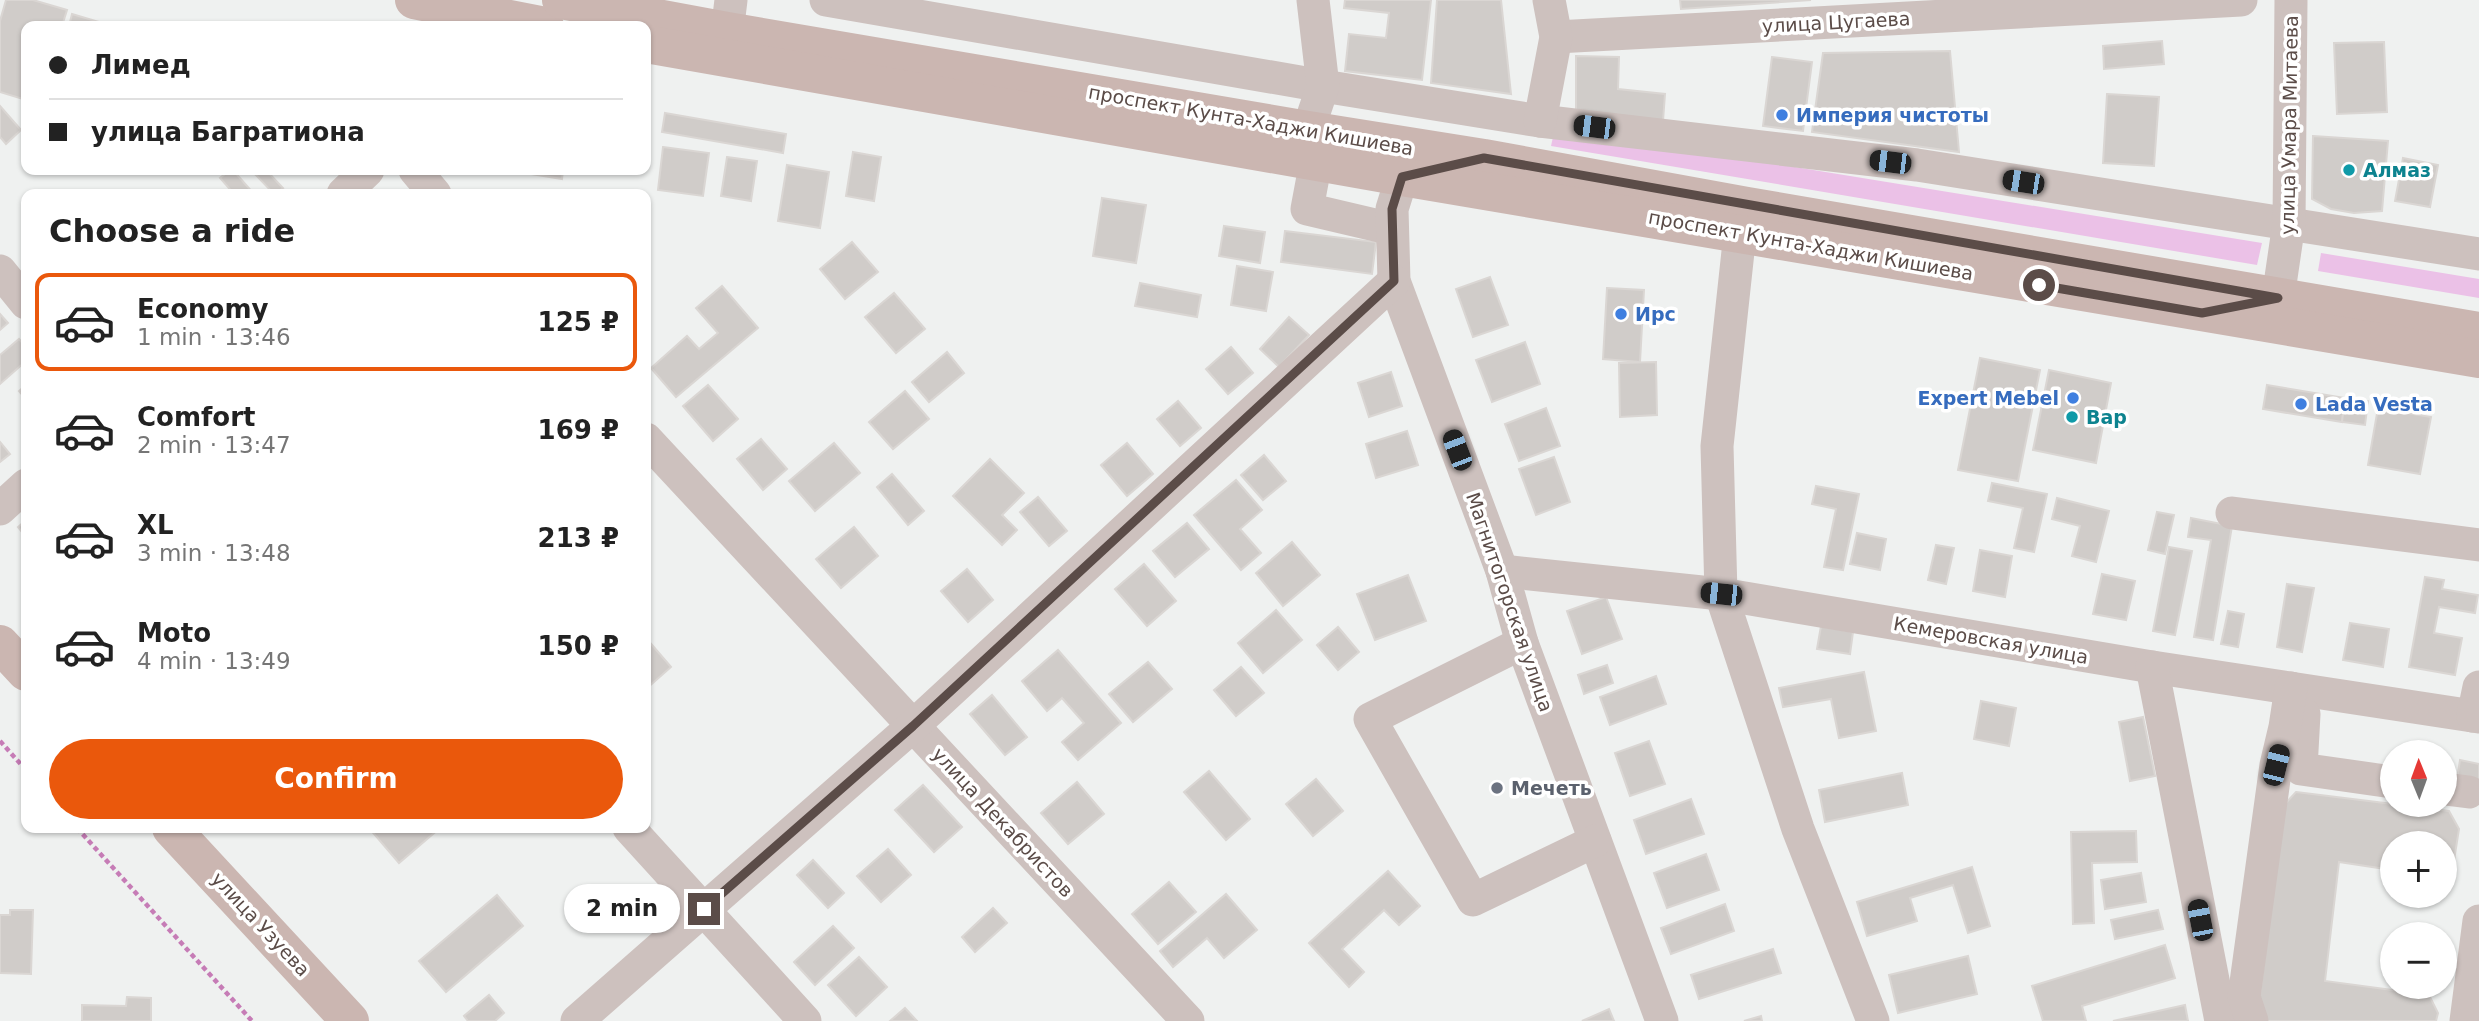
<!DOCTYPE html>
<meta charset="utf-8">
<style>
:root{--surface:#fff;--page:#f6f6f6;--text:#222;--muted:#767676;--line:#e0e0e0;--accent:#ea580c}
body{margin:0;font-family:"DejaVu Sans",sans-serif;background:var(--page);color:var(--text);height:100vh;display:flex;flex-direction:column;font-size:26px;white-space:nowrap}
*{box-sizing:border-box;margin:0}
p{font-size:23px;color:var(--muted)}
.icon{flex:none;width:38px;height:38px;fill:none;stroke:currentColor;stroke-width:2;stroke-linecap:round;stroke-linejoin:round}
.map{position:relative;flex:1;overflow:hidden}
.drawer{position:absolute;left:21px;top:189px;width:630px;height:644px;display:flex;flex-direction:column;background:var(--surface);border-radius:14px;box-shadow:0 2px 5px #0004}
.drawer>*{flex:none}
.top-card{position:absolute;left:21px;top:21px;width:630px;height:154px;border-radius:14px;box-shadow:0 2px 5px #0004;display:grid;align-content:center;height:154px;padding:0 28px;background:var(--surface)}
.needle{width:46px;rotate:359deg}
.fabs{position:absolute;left:2380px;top:740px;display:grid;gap:14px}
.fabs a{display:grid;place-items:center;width:77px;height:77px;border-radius:50%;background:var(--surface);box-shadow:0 2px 5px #0004;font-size:35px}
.end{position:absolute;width:32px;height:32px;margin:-16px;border:9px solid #5b4c48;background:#fff;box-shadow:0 0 0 4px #fff}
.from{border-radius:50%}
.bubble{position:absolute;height:49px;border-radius:24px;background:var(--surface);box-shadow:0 2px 5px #0004;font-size:23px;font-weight:700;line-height:49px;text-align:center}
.car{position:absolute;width:21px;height:42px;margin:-21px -10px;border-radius:9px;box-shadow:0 0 5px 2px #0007;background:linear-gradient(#222 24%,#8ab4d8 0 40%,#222 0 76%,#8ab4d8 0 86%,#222 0)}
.top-card b{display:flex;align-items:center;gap:24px;height:66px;font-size:26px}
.top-card b+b{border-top:2px solid var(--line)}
.top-card i{width:18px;height:18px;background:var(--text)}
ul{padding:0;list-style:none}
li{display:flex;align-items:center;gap:21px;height:98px;margin:0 14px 10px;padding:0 14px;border:4px solid transparent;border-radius:14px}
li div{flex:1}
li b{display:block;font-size:26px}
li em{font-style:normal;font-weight:700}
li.active{border-color:var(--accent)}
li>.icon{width:63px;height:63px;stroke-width:1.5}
h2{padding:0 28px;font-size:32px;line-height:84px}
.primary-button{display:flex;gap:14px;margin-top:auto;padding:14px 28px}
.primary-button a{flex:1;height:80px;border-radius:42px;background:var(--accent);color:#fff;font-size:28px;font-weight:700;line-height:80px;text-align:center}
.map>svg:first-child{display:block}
.green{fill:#ebc1e7}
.building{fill:#d0ccc9;stroke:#dad6d3;stroke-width:2}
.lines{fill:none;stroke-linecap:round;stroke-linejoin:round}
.path{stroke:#c67cb6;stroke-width:4.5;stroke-dasharray:5 3.5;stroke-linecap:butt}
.minor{stroke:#cdc1be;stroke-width:33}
.major{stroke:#cbb6b1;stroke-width:38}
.route{stroke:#5b4c48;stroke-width:9}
.shop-dot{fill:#3f7fe0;stroke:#fff;stroke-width:2.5}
.culture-dot{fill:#0f9aa8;stroke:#fff;stroke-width:2.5}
.worship-dot{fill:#6b7280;stroke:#fff;stroke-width:2.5}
.labels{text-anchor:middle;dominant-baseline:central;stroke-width:7;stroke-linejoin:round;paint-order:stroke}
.street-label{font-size:19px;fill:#5b4c48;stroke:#fff}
.shop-label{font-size:19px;font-weight:bold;fill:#366cbe;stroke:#fff;text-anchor:start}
.culture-label{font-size:19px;font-weight:bold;fill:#0d838f;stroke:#fff;text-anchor:start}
.worship-label{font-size:19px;font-weight:bold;fill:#5b616d;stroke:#fff;text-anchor:start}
</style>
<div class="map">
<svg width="2479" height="1021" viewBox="0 0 2479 1021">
<rect width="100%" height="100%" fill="#eff1f0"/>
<g class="green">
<path d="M 1555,128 L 2262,243 L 2257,265 L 1551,146 Z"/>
<path d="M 2321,253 L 2479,279 L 2479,298 L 2318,271 Z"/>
</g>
<g class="building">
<path d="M 6,0 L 33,0 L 67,10 L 62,26 L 26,26 L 26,100 L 0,92 L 0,21 Z"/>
<path d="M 1345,0 L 1431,0 L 1422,80 L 1345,71 L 1349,34 L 1386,38 L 1389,13 L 1344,8 Z"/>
<path d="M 1437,0 L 1501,0 L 1511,94 L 1431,83 Z"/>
<path d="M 1680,0 L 1811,0 L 1681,9 Z"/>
<path d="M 72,14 L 109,25 L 109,26 L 69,26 Z"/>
<path d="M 2162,41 L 2164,64 L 2104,69 L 2103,46 Z"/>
<path d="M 2384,42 L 2387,112 L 2337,114 L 2334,43 Z"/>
<path d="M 1950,51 L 1959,152 L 1812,132 L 1823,53 Z"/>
<path d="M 1576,56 L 1619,57 L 1618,89 L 1665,94 L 1663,121 L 1576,110 Z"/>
<path d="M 1772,57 L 1812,62 L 1803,131 L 1763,126 Z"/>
<path d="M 2107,94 L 2159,97 L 2154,166 L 2103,163 Z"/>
<path d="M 0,106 L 21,130 L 6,144 L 0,137 Z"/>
<path d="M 665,113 L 786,134 L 783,153 L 662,132 Z"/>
<path d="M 2313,136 L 2388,141 L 2382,211 L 2354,213 L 2331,209 L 2312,199 Z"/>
<path d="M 663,147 L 709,153 L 703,196 L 658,190 Z"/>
<path d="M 853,152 L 881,157 L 874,201 L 846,196 Z"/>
<path d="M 727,157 L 757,161 L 751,201 L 721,196 Z"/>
<path d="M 2403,158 L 2438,165 L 2430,207 L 2395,201 Z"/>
<path d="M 787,165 L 829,172 L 820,228 L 778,221 Z"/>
<path d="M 230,170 L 233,170 L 254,194 L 234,194 L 220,178 Z"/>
<path d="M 251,170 L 266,170 L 283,188 L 274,194 Z"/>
<path d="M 520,170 L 563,170 L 562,179 L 519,172 Z"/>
<path d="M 1102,198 L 1146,205 L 1136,263 L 1093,256 Z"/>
<path d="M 1224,226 L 1265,232 L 1260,263 L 1219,256 Z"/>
<path d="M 1285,231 L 1376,242 L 1372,274 L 1281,262 Z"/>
<path d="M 852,242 L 878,272 L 845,299 L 820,269 Z"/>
<path d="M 1237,266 L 1273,272 L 1266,311 L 1231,305 Z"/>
<path d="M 1490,277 L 1508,325 L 1473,337 L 1456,289 Z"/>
<path d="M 1140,283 L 1201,295 L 1197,317 L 1135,306 Z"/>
<path d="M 722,286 L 758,328 L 676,397 L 651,368 L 687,336 L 699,349 L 718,333 L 696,308 Z"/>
<path d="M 1607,288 L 1644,290 L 1640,362 L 1603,359 Z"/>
<path d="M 894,293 L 925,329 L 896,353 L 865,317 Z"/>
<path d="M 0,314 L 8,323 L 0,330 Z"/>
<path d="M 1289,317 L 1309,335 L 1279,367 L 1260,349 Z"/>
<path d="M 19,339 L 26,347 L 26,361 L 0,384 L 0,355 Z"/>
<path d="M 1525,342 L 1540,384 L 1492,402 L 1476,360 Z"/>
<path d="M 1231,347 L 1253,373 L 1228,394 L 1206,369 Z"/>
<path d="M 947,352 L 964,373 L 929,402 L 912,382 Z"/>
<path d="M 1980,358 L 2040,370 L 2018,481 L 1958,470 Z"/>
<path d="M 1656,362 L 1657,415 L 1620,417 L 1619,363 Z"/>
<path d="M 2049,370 L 2111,383 L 2096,463 L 2033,450 Z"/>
<path d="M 1391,372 L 1402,406 L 1369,417 L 1358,383 Z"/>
<path d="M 26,385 L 26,399 L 19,391 Z"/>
<path d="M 708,385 L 738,419 L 713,441 L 683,406 Z"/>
<path d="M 2267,385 L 2345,398 L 2342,422 L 2263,409 Z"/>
<path d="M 905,391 L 929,419 L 893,449 L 869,422 Z"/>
<path d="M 2345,398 L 2368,401 L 2365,425 L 2342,422 Z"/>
<path d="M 1178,401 L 1201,428 L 1180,446 L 1157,419 Z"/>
<path d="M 1546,408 L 1560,446 L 1519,461 L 1505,424 Z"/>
<path d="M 2378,408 L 2431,417 L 2420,474 L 2368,465 Z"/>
<path d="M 1407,431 L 1418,465 L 1376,478 L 1366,444 Z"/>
<path d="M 761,439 L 787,469 L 763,490 L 737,459 Z"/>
<path d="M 0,442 L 10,454 L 0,462 Z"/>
<path d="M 834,443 L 860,473 L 815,511 L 789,481 Z"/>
<path d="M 1127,443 L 1153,474 L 1127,496 L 1101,465 Z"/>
<path d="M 1264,455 L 1286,481 L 1263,500 L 1241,475 Z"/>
<path d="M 1554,457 L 1570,502 L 1536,515 L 1519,469 Z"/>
<path d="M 990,459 L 1024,493 L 1002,515 L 1017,530 L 1002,545 L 953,496 Z"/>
<path d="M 892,474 L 924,511 L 908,525 L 877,487 Z"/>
<path d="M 1236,480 L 1262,510 L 1240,529 L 1261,553 L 1241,570 L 1194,515 Z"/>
<path d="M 1992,483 L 2047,494 L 2034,552 L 2014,548 L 2023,508 L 1988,501 Z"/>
<path d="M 1816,486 L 1859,494 L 1843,570 L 1824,567 L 1836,509 L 1812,504 Z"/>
<path d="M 1038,497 L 1067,531 L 1049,546 L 1020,512 Z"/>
<path d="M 2057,498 L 2109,511 L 2096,562 L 2072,556 L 2080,526 L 2052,519 Z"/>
<path d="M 2157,512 L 2174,515 L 2165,554 L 2148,550 Z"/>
<path d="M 2191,518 L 2232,526 L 2213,640 L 2194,637 L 2211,540 L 2188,537 Z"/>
<path d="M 26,520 L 26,537 L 18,527 Z"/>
<path d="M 1187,523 L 1209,549 L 1175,577 L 1153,551 Z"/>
<path d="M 854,527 L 878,556 L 841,588 L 816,559 Z"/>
<path d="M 1857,533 L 1886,539 L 1880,570 L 1850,564 Z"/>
<path d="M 1292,542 L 1320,575 L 1283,606 L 1256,573 Z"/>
<path d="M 1936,545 L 1954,548 L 1946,584 L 1928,580 Z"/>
<path d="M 2169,547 L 2192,551 L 2175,635 L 2153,631 Z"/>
<path d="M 1980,550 L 2012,556 L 2005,597 L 1973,591 Z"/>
<path d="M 1144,564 L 1176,601 L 1147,626 L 1115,589 Z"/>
<path d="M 967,569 L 993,600 L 968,622 L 941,591 Z"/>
<path d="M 2102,574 L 2135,581 L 2126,620 L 2093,614 Z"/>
<path d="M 1408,575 L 1426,621 L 1375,640 L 1357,594 Z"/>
<path d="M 2425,577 L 2444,580 L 2442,589 L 2478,595 L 2475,613 L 2439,607 L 2434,633 L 2462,638 L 2455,675 L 2409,667 Z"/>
<path d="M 2287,584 L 2314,588 L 2302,652 L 2277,647 Z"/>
<path d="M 1606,597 L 1622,639 L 1582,654 L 1567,611 Z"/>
<path d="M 1276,610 L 1302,640 L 1263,673 L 1238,643 Z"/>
<path d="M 2228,611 L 2244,614 L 2238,647 L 2221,644 Z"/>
<path d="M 2350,623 L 2389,629 L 2383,667 L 2343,660 Z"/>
<path d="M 1821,626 L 1853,632 L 1850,654 L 1817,649 Z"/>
<path d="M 1338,627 L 1359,652 L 1338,670 L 1317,645 Z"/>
<path d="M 646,638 L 671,667 L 646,689 Z"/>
<path d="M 1058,650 L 1121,723 L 1078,760 L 1062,742 L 1084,723 L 1062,698 L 1047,711 L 1022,681 Z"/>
<path d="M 1148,662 L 1172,689 L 1133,722 L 1109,694 Z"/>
<path d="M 1607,665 L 1613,683 L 1584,694 L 1578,675 Z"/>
<path d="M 1241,667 L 1264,693 L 1236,716 L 1214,690 Z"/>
<path d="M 1864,672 L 1876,731 L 1839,738 L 1831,699 L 1783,707 L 1779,688 Z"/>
<path d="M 1656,676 L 1666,704 L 1610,725 L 1600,697 Z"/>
<path d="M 992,695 L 1027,737 L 1005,755 L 970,714 Z"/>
<path d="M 1981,701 L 2016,708 L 2009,746 L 1974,739 Z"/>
<path d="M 2143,717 L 2155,776 L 2130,781 L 2119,722 Z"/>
<path d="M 1649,741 L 1665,784 L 1630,796 L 1615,753 Z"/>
<path d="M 2460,760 L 2479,764 L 2479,783 L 2457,779 Z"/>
<path d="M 1209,771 L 1250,819 L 1226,840 L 1184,792 Z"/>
<path d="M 1902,773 L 1908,805 L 1825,822 L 1819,790 Z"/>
<path d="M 1316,779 L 1343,811 L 1313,836 L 1286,804 Z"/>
<path d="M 1077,782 L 1104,814 L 1068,844 L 1041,813 Z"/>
<path d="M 923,785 L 962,827 L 934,852 L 895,810 Z"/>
<path d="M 2296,792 L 2449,811 L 2459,829 L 2453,867 L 2445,877 L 2445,844 L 2392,844 L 2392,870 L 2339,862 L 2325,981 L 2429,995 L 2438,1013 L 2436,1021 L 2259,1021 L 2257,1019 L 2283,806 Z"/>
<path d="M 1691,799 L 1704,834 L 1646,854 L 1634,820 Z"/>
<path d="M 369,828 L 440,828 L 399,863 Z"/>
<path d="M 2136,831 L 2137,862 L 2092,863 L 2094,923 L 2073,924 L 2071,832 Z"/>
<path d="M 888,849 L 911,875 L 881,902 L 857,876 Z"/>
<path d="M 1706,854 L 1719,890 L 1667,908 L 1654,873 Z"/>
<path d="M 813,860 L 844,893 L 828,908 L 797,875 Z"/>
<path d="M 1972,867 L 1990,926 L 1968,933 L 1953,885 L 1910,898 L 1917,921 L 1867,936 L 1857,902 Z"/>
<path d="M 1388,871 L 1420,906 L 1399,925 L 1384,910 L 1342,949 L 1364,972 L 1349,987 L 1309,943 Z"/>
<path d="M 2141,873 L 2146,902 L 2105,909 L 2101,880 Z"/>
<path d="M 1169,882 L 1196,912 L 1158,944 L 1132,914 Z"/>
<path d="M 1226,894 L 1257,930 L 1224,958 L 1207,938 L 1173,967 L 1160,951 Z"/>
<path d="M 497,895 L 523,926 L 446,992 L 419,961 Z"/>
<path d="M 1725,904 L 1734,931 L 1671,954 L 1661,928 Z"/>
<path d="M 993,908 L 1007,923 L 975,952 L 962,937 Z"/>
<path d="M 10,910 L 33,910 L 31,974 L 0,973 L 0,915 L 10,915 Z"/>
<path d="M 2158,910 L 2163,929 L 2115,939 L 2111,920 Z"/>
<path d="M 833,926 L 854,948 L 815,985 L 794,962 Z"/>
<path d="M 2165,945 L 2175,978 L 2082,1006 L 2086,1021 L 2043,1021 L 2032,986 Z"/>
<path d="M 1773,949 L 1781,973 L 1699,999 L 1691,975 Z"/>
<path d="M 1968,956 L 1977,994 L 1898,1013 L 1889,975 Z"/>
<path d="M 859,957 L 887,987 L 856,1016 L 828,985 Z"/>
<path d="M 489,995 L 504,1013 L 495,1021 L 468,1021 L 464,1016 Z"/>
<path d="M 127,997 L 151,998 L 151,1021 L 82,1021 L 82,1005 L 126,1006 Z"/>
<path d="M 2185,1005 L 2188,1021 L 2113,1021 Z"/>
<path d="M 905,1008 L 917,1021 L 890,1021 Z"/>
<path d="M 1609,1009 L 1614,1021 L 1582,1021 Z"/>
<path d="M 1761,1016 L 1762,1021 L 1744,1021 Z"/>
</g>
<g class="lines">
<g class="path">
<path d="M 0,741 L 26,770"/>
<path d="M 77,828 L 252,1021"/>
</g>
<g class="minor">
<path d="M 826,0 L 1323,86 L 1540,121 L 1917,165 L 2479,254"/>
<path d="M 1556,37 L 2241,0"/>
<path d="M 724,57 L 731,0"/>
<path d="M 1540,121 L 1556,37 L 1549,0"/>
<path d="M 1283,136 L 1308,130 L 1323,86 L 1313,0"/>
<path d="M 1316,161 L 1307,209 L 1392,229"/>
<path d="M 415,170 L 435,194"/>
<path d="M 1427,171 L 1402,177 L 1392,209 L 1394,281 L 1502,571 L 1522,643 L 1662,1021"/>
<path d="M 343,194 L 368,170"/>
<path d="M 1740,233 L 1717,446 L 1721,594 L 1798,829 L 1873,1021"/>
<path d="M 0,271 L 26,303"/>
<path d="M 2254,303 L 2278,298 L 2289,223 L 2291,0"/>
<path d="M 646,439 L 1188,1021"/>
<path d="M 0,509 L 26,485"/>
<path d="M 2232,513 L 2479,545"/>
<path d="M 1502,571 L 1721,594 L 2152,667 L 2479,717"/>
<path d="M 1522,643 L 1370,719 L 1473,900 L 1595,841"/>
<path d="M 2152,667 L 2221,1021"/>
<path d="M 2304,714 L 2301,769 L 2392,782"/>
<path d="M 2473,716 L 2479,687"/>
<path d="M 2445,789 L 2469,792"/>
<path d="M 629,828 L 805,1021"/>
<path d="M 577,1021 L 913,726 L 1394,281"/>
<path d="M 2252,1021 L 2244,997 L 2276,765 L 2285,727 L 2291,688"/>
<path d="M 2466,1021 L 2479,921"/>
</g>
<g class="major">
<path d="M 414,0 L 545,26"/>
<path d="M 561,0 L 727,31 L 1308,130 L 1484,158 L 1747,206 L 2479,331"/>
<path d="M 646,44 L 1402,177 L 2479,359"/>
<path d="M 0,644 L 26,672"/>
<path d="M 171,828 L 350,1021"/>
</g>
</g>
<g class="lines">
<path class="route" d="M 704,909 L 913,726 L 1394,281 L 1392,209 L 1402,177 L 1484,158 L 2278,298 L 2202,313 L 2039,285"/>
</g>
<g class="shop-dot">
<circle cx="1782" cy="115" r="7"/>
<circle cx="1621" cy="314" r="7"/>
<circle cx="2073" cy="398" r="7"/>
<circle cx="2301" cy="404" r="7"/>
</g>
<g class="culture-dot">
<circle cx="2349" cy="170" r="7"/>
<circle cx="2072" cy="417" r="7"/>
</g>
<circle class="worship-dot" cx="1497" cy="788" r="7"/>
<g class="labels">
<g class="street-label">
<text transform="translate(1836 22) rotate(-3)">улица Цугаева</text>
<text transform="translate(1251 120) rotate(10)">проспект Кунта-Хаджи Кишиева</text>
<text transform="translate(2289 125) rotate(-89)">улица Умара Митаева</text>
<text transform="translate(1811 245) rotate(10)">проспект Кунта-Хаджи Кишиева</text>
<text transform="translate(1510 602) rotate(71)">Магнитогорская улица</text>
<text transform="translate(1991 640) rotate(10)">Кемеровская улица</text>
<text transform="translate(1003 822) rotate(47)">улица Декабристов</text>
<text transform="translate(261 924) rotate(47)">улица Узуева</text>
</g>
<g class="shop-label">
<text x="1796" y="115">Империя чистоты</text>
<text x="1635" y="314">Ирс</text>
<text x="2059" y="398" text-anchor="end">Expert Mebel</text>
<text x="2315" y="404">Lada Vesta</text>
</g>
<g class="culture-label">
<text x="2363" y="170">Алмаз</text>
<text x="2086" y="417">Вар</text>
</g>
<g class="worship-label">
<text x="1511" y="788">Мечеть</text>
</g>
</g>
</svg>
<div class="fabs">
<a><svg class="needle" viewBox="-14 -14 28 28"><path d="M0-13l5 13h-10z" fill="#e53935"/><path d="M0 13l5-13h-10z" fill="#767676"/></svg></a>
<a>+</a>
<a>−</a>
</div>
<i class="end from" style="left:2039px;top:285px"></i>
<i class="end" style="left:704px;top:909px"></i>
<div class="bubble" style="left:564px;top:884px;width:116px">2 min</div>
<i class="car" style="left:1594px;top:127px;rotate:277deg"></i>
<i class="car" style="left:1890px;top:162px;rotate:277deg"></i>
<i class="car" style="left:2023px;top:182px;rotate:279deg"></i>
<i class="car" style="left:1457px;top:450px;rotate:339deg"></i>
<i class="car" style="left:1721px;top:594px;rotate:276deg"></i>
<i class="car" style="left:2276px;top:765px;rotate:14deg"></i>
<i class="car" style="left:2200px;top:920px;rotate:349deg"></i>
<div class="top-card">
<b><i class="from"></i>Лимед</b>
<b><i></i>улица Багратиона</b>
</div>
<section class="drawer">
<h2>Choose a ride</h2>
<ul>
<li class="active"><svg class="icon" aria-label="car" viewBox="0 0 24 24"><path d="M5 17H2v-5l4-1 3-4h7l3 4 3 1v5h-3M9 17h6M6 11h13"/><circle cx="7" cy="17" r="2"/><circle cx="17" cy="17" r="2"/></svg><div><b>Economy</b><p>1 min · 13:46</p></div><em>125 ₽</em></li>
<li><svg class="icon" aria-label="car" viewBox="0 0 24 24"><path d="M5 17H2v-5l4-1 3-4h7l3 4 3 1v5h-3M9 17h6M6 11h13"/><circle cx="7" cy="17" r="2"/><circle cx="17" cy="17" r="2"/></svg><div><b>Comfort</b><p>2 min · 13:47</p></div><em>169 ₽</em></li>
<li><svg class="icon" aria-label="car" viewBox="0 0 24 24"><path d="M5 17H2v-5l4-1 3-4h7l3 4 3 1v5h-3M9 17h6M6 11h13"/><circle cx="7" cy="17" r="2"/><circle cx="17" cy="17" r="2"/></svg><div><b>XL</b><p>3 min · 13:48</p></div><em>213 ₽</em></li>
<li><svg class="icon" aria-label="car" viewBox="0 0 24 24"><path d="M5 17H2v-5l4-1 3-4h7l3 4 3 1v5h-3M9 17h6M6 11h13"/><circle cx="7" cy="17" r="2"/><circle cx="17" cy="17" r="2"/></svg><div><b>Moto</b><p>4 min · 13:49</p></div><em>150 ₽</em></li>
</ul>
<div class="primary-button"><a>Confirm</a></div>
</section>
</div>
